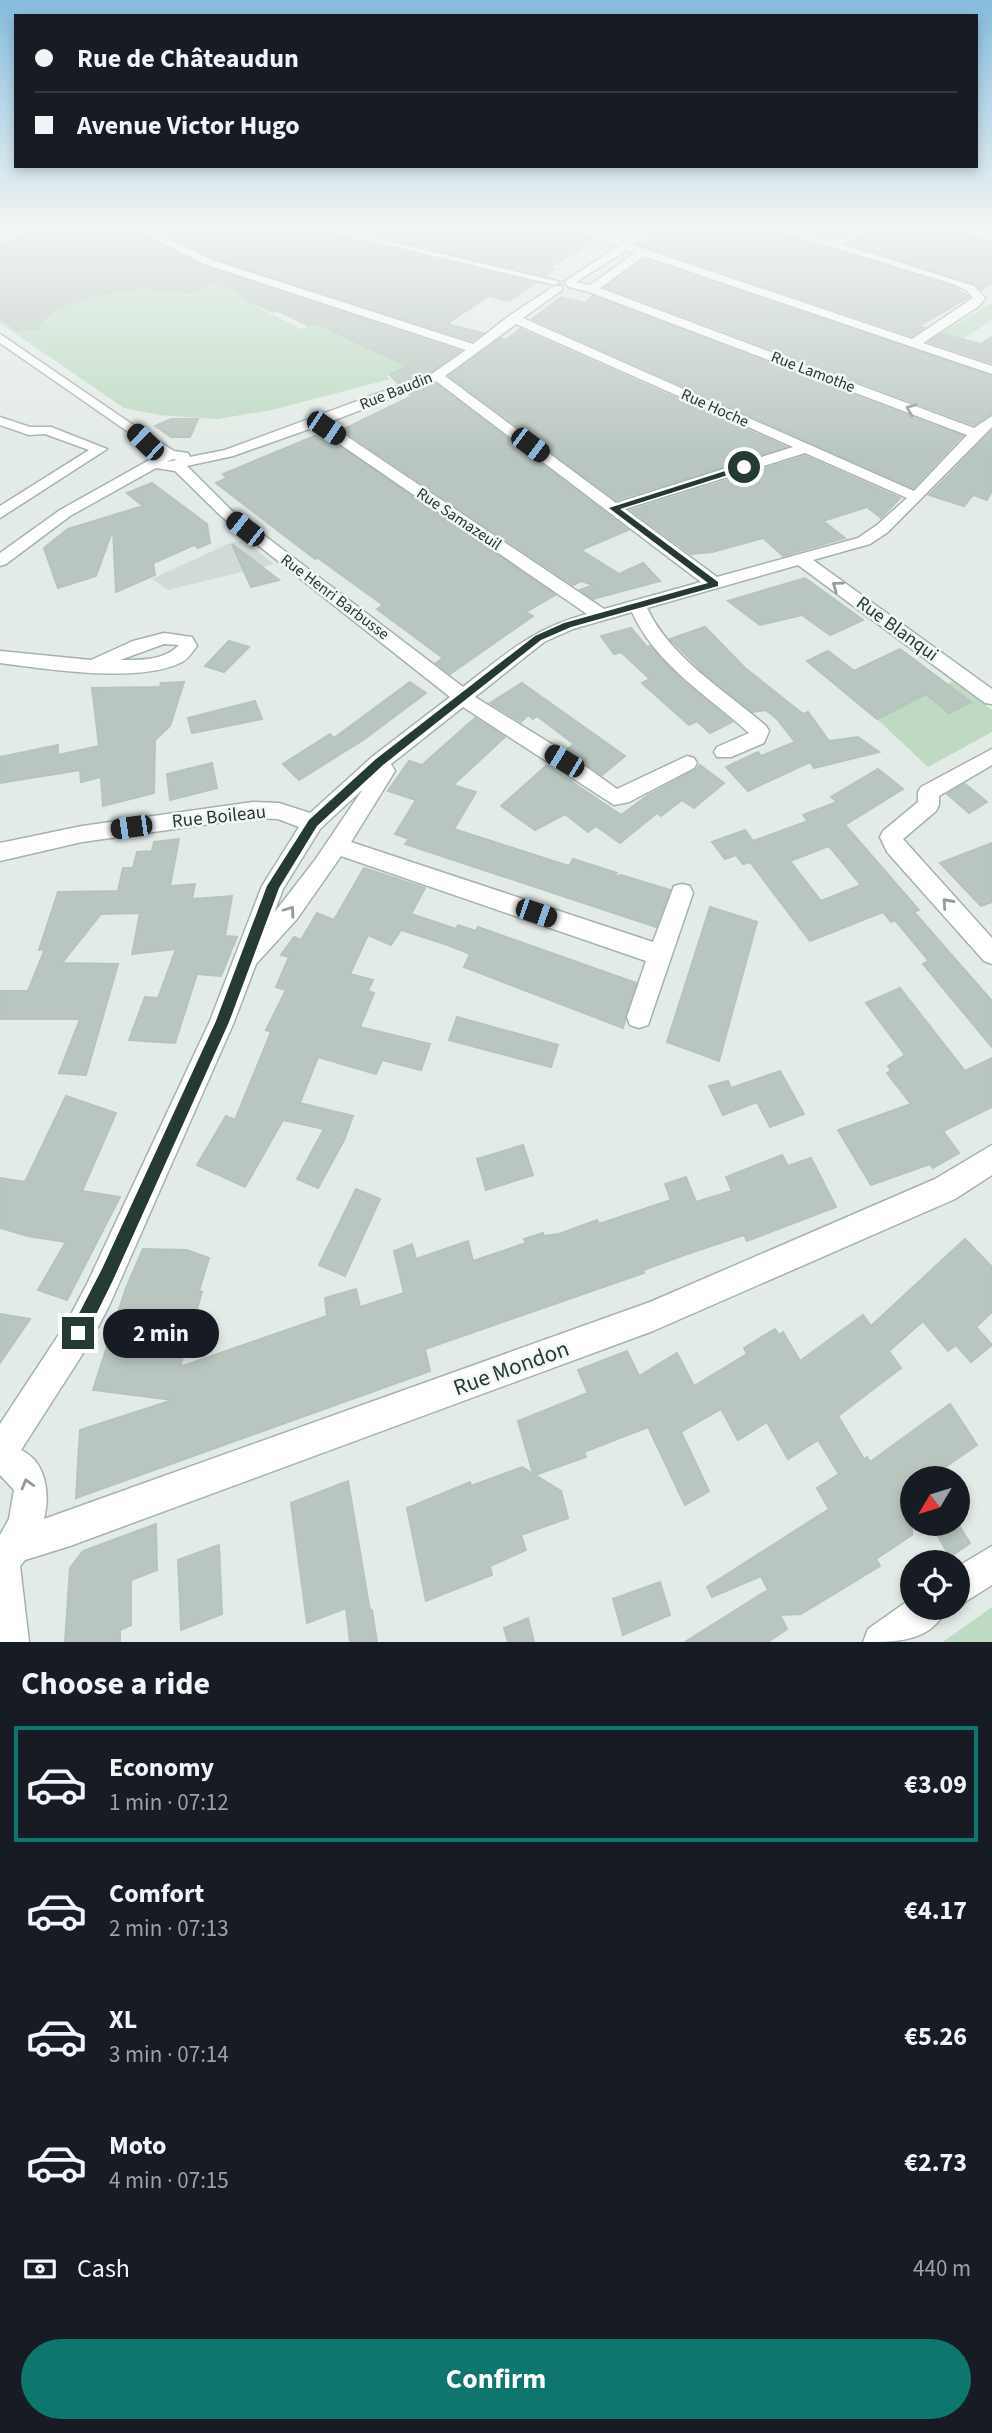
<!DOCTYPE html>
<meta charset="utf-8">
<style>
:root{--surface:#171b24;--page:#20242c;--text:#f1f3f6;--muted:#9ea1a6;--line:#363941;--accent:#0f766e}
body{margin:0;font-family:"Source Sans 3",sans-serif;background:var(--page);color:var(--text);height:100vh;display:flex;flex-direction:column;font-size:26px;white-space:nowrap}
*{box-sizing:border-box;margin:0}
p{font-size:23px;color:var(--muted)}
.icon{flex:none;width:38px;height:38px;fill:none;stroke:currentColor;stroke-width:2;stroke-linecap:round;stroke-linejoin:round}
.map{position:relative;height:1642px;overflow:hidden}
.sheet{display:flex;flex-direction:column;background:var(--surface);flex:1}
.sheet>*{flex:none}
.hud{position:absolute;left:14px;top:14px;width:964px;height:154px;border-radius:0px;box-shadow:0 4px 10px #0003;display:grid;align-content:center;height:154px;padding:0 21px;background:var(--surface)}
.needle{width:46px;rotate:232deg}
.tools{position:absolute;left:900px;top:1466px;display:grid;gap:14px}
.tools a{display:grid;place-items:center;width:70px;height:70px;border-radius:50%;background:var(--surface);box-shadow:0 4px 10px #0003;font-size:35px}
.end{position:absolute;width:32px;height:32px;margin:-16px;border:9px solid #253a33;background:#fff;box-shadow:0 0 0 4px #fff}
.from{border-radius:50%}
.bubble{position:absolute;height:49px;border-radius:24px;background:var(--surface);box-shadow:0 4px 10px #0003;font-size:23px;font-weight:700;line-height:49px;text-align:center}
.car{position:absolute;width:21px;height:42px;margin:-21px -10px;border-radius:9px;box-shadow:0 0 5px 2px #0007;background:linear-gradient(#222 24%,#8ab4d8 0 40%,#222 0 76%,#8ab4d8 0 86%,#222 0)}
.hud b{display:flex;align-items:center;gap:24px;height:66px;font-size:26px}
.hud b+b{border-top:2px solid var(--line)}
.hud i{width:18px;height:18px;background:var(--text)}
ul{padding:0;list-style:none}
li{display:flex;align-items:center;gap:21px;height:116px;margin:0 14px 10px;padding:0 7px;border:4px solid transparent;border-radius:0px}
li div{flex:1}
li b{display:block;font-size:26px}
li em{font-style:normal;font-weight:700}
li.current{border-color:var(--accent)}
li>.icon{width:63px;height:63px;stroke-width:1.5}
h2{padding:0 21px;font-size:32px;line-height:84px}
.pay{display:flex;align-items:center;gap:18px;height:77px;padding:0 21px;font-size:26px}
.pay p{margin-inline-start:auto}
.primary-button{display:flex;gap:14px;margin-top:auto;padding:14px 21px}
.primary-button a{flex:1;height:80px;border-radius:42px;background:var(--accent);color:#fff;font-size:28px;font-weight:700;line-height:80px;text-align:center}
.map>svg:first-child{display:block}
.built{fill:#d1dbd6}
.green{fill:#bedac3}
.building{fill:#b9c6bf;stroke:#b6c4bd;stroke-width:2;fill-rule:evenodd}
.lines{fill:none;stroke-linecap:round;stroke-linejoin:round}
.minor-casing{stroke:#a6b2ad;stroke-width:3}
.minor{fill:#fff;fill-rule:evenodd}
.oneway{stroke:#929c99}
.route{fill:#253a33}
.labels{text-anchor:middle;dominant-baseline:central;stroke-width:5;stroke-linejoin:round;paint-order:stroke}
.far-street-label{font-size:16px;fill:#253a33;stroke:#f3f8f5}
.street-label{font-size:19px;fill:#253a33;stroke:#f3f8f5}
.near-street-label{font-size:23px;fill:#253a33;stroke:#f3f8f5}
</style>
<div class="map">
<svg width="992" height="1642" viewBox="0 0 992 1642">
<rect width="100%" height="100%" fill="#e3ebe7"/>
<path class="built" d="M 244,540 L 274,564 L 168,590 L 152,579 L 232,542 Z"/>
<g class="green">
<path d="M 177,256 L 224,273 L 239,294 L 257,307 L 301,329 L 316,324 L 408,366 L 387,376 L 390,379 L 272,410 L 217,419 L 159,415 L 124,408 L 0,323 L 0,300 Z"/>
<path d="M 989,304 L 992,305 L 992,320 L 947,349 L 927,342 Z"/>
<path d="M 953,681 L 992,710 L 992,732 L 928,767 L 877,719 Z"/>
<path d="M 992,1607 L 992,1642 L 943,1642 Z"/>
</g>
<g class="building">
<path d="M 23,227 L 128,227 L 203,266 L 460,351 L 432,371 L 398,383 L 390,375 L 407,366 L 316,323 L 309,326 L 277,310 L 273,312 L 251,302 L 219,279 L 192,293 L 143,288 L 88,296 L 55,309 L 40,323 L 38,329 L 17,330 L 0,318 L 0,244 L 30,235 L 20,230 Z"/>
<path d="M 147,227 L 310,227 L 312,230 L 535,283 L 509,301 L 488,296 L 447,324 L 483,333 L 472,341 L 213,258 Z"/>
<path d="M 339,227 L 562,227 L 594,240 L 549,268 L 554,269 L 545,276 Z"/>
<path d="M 662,227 L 764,227 L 766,230 L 952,286 L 969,297 L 919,326 L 924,328 L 912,336 L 641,245 L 662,232 Z"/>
<path d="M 787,227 L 869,227 L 831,238 Z"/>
<path d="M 887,227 L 944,227 L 946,230 L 992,243 L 992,283 L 981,290 L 975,284 L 849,244 Z"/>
<path d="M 644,259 L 992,376 L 992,413 L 974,425 L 605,287 Z"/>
<path d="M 593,296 L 962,436 L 913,488 L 532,319 L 561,297 L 585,303 Z"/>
<path d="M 520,329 L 786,447 L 616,500 L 449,376 L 501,338 L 506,340 Z"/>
<path d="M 942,334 L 981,344 L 992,337 L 992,363 L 929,342 Z"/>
<path d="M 436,384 L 628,530 L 581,550 L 619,574 L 643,563 L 660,581 L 593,599 L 580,590 L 593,585 L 581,581 L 573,585 L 342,430 L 412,396 L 409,394 Z"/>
<path d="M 171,419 L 198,419 L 190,437 L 171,437 L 155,426 Z"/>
<path d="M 992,431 L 992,491 L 987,500 L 973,495 L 964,506 L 929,495 Z"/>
<path d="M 317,435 L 323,435 L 555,595 L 526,612 L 533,616 L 450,674 L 436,663 L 443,658 L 377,609 L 383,605 L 318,558 L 315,559 L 216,483 L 227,478 L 223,474 Z"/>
<path d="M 805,456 L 900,498 L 881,518 L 867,507 L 823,521 L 845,538 L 783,556 L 763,538 L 712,552 L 691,554 L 631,510 Z"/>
<path d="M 152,483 L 207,524 L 210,543 L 198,548 L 194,545 L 153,563 L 155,575 L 116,592 L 113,529 L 96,576 L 58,588 L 44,548 L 68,529 L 143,506 L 127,493 Z"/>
<path d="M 232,544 L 279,580 L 251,587 Z"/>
<path d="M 805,578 L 863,620 L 830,635 L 802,615 L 760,625 L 728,601 Z"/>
<path d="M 705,627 L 745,668 L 803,714 L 808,712 L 829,741 L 858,737 L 879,752 L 814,768 L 810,762 L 748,791 L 726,767 L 758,752 L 761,756 L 795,742 L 777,719 L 766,710 L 753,712 L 702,671 L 670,639 Z"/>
<path d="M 631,628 L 647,647 L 650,646 L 682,680 L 732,722 L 710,733 L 697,721 L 689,725 L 642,683 L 650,679 L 621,652 L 614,654 L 601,636 Z"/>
<path d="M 229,641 L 249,647 L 224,672 L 205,666 Z"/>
<path d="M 900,649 L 971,702 L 949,713 L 926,694 L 877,719 L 807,661 L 828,651 L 854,671 Z"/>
<path d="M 184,682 L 170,726 L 155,740 L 154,793 L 103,806 L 101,777 L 81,782 L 80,770 L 0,783 L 0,757 L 58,745 L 58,755 L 99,746 L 92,688 L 160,687 L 161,683 Z"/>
<path d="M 410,682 L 426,693 L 363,740 L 299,780 L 283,764 L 330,734 L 334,738 Z"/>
<path d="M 522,683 L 625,756 L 602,775 L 566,750 L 574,744 L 537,716 L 533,719 L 528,715 L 521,722 L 490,703 Z"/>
<path d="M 255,701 L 262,719 L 192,733 L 188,718 Z"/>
<path d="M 475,718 L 505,737 L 453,785 L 476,792 L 454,829 L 569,866 L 573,859 L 617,873 L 611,878 L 621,875 L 670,890 L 656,927 L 405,844 L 409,839 L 395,834 L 416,800 L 388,791 L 409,761 L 422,765 Z"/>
<path d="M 212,763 L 217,788 L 170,800 L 167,774 Z"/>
<path d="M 547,765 L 621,815 L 647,796 L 695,770 L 700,765 L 724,783 L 694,808 L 682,800 L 661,816 L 657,813 L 620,843 L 596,826 L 588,832 L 565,814 L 535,830 L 501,806 Z"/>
<path d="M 878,769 L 903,789 L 845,825 L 919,910 L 914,912 L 992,1001 L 992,1047 L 923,964 L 929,961 L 895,920 L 891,922 L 883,912 L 810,941 L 750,862 L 743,864 L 736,855 L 725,859 L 712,842 L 745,830 L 753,841 L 808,821 L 803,815 L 837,802 L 831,797 ZM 829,846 L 861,885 L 821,901 L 790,861 Z"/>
<path d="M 965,784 L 987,802 L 969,813 L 947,794 Z"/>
<path d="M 179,839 L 170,886 L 195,884 L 192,899 L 232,896 L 225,936 L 237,937 L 221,976 L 197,974 L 175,1043 L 129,1040 L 145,997 L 158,998 L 176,949 L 132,954 L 140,913 L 101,914 L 62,963 L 118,964 L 86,1075 L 59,1073 L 80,1019 L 0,1019 L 0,991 L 28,991 L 45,949 L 39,950 L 58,892 L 118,891 L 123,868 L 133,868 L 137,852 L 152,851 L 154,842 Z"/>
<path d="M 992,843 L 992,902 L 981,906 L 940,863 Z"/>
<path d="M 364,868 L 425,888 L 411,914 L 456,929 L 458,925 L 476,931 L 478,927 L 636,983 L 623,1028 L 464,967 L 470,954 L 448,945 L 401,930 L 391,945 L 368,935 L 350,974 L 373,980 L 368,991 L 374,993 L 360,1027 L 430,1044 L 421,1070 L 382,1060 L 376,1074 L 318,1057 L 300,1103 L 353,1116 L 344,1140 L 318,1188 L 297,1179 L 324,1129 L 283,1120 L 245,1187 L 197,1165 L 226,1116 L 235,1120 L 271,1032 L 266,1030 L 286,990 L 276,987 L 289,957 L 281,955 L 294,937 L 301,940 L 317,913 L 334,920 Z"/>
<path d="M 710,907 L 757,922 L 719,1061 L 667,1042 Z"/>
<path d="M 900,988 L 965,1071 L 992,1058 L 992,1107 L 943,1131 L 959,1153 L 933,1168 L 930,1164 L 871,1185 L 838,1130 L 911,1104 L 887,1073 L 891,1071 L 888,1066 L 905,1055 L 866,1003 Z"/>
<path d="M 457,1017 L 558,1045 L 551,1067 L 449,1040 Z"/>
<path d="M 780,1071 L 804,1114 L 770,1127 L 757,1102 L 723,1115 L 709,1086 L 728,1081 L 731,1088 Z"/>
<path d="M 66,1096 L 116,1113 L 82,1191 L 120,1197 L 67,1300 L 38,1290 L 66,1242 L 28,1236 L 0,1228 L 0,1178 L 25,1182 Z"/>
<path d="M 523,1145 L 533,1175 L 486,1190 L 477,1159 Z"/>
<path d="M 782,1155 L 788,1166 L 811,1158 L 836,1207 L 747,1241 L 744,1235 L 693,1252 L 643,1270 L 644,1273 L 425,1349 L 430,1371 L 76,1498 L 80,1430 L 173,1400 L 93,1390 L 126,1288 L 143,1249 L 187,1250 L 209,1258 L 199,1291 L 202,1292 L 180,1367 L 327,1316 L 325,1298 L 356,1289 L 360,1307 L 404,1293 L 394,1251 L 412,1244 L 416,1259 L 468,1241 L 473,1261 L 526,1243 L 524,1239 L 543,1233 L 544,1236 L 559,1234 L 597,1220 L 599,1224 L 671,1200 L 665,1184 L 686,1177 L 696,1202 L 732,1191 L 726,1177 Z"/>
<path d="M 356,1189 L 380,1199 L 345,1276 L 319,1265 Z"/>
<path d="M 965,1239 L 992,1267 L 992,1312 L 976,1327 L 992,1345 L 971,1362 L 956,1345 L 948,1351 L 923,1321 L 889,1351 L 901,1368 L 838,1416 L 864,1459 L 867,1457 L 870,1462 L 950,1404 L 977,1445 L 941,1470 L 947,1479 L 912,1479 L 912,1535 L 876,1559 L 880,1566 L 801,1614 L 780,1615 L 787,1629 L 768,1642 L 685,1642 L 768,1590 L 761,1576 L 712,1597 L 707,1587 L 829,1509 L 817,1488 L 839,1474 L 818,1440 L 788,1459 L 767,1422 L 738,1440 L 721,1409 L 681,1432 L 709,1491 L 685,1505 L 648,1427 L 584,1452 L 586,1457 L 535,1475 L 561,1491 L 568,1518 L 521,1535 L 526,1550 L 490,1566 L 492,1575 L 426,1601 L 407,1508 L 470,1482 L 471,1486 L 522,1467 L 533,1474 L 518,1421 L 588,1393 L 578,1370 L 627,1351 L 639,1376 L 677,1353 L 694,1386 L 747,1354 L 744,1348 L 775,1329 L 779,1335 L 783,1332 L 800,1361 L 863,1315 L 871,1326 Z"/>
<path d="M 0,1314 L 30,1319 L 0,1363 Z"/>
<path d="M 348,1481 L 370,1611 L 372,1610 L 377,1642 L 350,1642 L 346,1608 L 307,1623 L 291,1503 Z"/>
<path d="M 156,1524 L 157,1570 L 131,1580 L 131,1625 L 120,1630 L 120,1642 L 65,1642 L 70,1568 L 83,1551 Z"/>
<path d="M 931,1524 L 958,1524 L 970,1543 L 950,1557 Z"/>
<path d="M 219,1545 L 222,1614 L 181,1630 L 178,1560 Z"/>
<path d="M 660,1582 L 670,1615 L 623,1635 L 613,1599 Z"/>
<path d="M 528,1618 L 534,1642 L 508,1642 L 504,1628 Z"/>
</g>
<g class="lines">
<defs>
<g id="minor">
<path d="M 0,227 L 20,227 L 0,233 Z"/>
<path d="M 130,227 L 142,227 L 212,260 L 473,344 L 509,316 L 554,286 L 562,286 L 562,290 L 523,318 L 914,491 L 967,435 L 589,292 L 569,287 L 564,282 L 618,246 L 565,227 L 578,227 L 624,242 L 649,227 L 660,227 L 633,245 L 912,339 L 973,298 L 966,290 L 953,284 L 767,227 C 790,225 812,242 831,241 C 849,240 865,227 884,227 L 841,244 L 974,286 L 985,298 L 979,306 L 923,343 L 992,366 L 992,374 L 644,256 L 600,288 L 974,428 L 992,416 L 992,427 L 888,532 L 870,544 L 813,560 L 992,689 L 992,704 L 985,703 L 798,565 L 647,608 C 670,658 726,691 766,726 L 769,731 L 764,743 L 731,757 L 717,757 L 714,752 L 717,747 L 749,733 C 709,697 654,663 632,612 L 573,629 L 544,642 L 475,697 L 571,756 L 617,789 L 687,756 L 694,758 L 697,763 L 694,768 L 629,802 L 614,805 L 463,707 L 391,764 L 395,771 L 351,842 L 653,942 L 674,886 L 682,884 L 690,886 L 693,893 L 648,1025 L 639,1028 L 630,1025 L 627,1017 L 646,961 L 341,856 L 297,919 L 256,964 L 234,1022 L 109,1306 L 89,1344 L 21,1450 C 47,1462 50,1495 44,1519 L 650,1302 L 935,1179 L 992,1145 L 992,1175 L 955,1199 L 653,1331 L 70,1546 L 25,1560 L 20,1566 L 29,1642 L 0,1642 L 0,1535 L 9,1519 L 14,1490 L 0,1475 L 0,1424 L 67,1322 L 87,1284 L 210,1021 L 262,886 L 299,827 L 278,819 L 253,818 L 82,842 L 0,861 L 0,843 L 82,826 L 253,802 L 279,803 L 310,813 L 372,757 L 450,697 L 221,516 L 175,471 L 156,468 L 70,516 L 6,564 L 0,566 L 0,553 L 60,510 L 160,454 L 0,343 L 0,334 L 139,429 L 174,451 L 188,453 L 190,457 L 225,450 L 433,373 L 466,350 L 204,264 ZM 627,250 L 635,253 L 590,285 L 576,282 ZM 516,324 L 793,447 L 616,503 L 445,376 ZM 436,381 L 701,582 L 604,609 L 327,423 ZM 315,427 L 587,614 C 532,629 507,653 463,687 L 231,510 L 187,466 L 233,456 ZM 805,453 L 907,498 L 877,525 L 858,538 L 717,577 L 625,509 ZM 173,459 L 177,460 L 167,462 ZM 363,789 L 315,860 L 274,913 L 283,889 L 320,829 Z"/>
<path d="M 313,227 L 329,227 L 560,282 L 555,285 Z"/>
<path d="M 947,227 L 961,227 L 992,235 L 992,241 Z"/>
<path d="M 0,417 L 30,427 L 51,427 L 107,449 L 0,518 L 0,506 L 89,450 L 45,434 L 29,435 L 0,425 Z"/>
<path d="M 164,633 L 192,637 L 197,646 C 193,651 188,659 182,662 C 140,684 47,669 0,663 L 0,651 L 91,660 L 133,641 ZM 164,644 L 179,645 C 164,661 140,660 120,660 Z"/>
<path d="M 992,749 L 992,765 L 939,796 L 939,805 L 936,811 L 903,839 L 992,938 L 992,964 L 984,961 L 887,852 L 880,837 L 883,831 L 918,802 L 918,792 L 921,787 Z"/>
<path d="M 992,1546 L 992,1585 L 957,1607 L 957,1567 Z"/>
<path d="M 912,1598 L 912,1608 L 947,1608 C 931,1642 897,1642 863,1642 L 868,1629 Z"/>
</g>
</defs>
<use href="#minor" class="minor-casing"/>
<use href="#minor" class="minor"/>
</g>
<defs><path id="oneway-chevron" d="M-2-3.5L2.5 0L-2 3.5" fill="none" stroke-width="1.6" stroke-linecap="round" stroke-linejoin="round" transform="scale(1.75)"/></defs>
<g class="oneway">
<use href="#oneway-chevron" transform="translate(911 409) rotate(-159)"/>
<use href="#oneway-chevron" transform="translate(837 586) rotate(-144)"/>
<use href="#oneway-chevron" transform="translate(947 903) rotate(-132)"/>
<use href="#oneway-chevron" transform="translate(290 911) rotate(-54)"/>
<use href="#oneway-chevron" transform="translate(27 1484) rotate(-106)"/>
</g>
<linearGradient id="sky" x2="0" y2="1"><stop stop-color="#85bbdc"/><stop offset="0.5" stop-color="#f2f6f4"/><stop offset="1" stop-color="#f2f6f4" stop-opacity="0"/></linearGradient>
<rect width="992" height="456" fill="url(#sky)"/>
<path class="route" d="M 744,465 L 747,469 L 620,509 L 718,582 L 718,586 L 571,627 L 541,640 L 383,765 L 317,826 L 279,888 L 229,1022 L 113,1280 L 84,1339 L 78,1342 L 72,1339 L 69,1333 L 72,1327 L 102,1269 L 216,1021 L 267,886 L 309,820 L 376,759 L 535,636 L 564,623 L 708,583 L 609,508 Z"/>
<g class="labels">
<g class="far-street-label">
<text transform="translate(813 372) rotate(21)">Rue Lamothe</text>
<text transform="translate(396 391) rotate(-22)">Rue Baudin</text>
<text transform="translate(715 408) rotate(24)">Rue Hoche</text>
<text transform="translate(459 519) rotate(34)">Rue Samazeuil</text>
<text transform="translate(335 597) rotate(37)">Rue Henri Barbusse</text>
</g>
<g class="street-label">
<text transform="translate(897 629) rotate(36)">Rue Blanqui</text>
<text transform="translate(219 817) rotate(-6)">Rue Boileau</text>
</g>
<g class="near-street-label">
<text transform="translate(511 1368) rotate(-20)">Rue Mondon</text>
</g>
</g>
</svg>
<div class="tools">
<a><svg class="needle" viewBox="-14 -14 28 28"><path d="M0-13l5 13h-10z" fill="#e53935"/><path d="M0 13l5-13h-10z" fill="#9ea1a6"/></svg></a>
<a><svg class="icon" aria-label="locate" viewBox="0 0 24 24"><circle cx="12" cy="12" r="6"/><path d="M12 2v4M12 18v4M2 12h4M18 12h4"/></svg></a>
</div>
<i class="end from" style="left:744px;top:467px"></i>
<i class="end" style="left:78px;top:1333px"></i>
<div class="bubble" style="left:103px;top:1309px;width:116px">2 min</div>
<i class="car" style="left:326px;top:428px;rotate:124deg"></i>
<i class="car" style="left:145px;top:442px;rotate:314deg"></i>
<i class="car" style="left:530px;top:445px;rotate:127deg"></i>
<i class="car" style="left:245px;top:529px;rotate:308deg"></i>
<i class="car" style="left:564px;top:761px;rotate:301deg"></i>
<i class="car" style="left:131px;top:827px;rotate:262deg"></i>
<i class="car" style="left:536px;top:913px;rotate:109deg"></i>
<div class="hud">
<b><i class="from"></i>Rue de Châteaudun</b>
<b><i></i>Avenue Victor Hugo</b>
</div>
</div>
<section class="sheet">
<h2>Choose a ride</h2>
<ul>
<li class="current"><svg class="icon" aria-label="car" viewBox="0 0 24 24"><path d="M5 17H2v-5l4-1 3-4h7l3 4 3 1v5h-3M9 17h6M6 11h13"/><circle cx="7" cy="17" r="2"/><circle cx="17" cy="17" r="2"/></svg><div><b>Economy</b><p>1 min · 07:12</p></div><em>€3.09</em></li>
<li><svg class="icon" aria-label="car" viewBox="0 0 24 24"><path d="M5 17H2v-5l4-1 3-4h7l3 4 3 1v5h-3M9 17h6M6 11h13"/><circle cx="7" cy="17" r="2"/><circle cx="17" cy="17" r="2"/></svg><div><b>Comfort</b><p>2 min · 07:13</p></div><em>€4.17</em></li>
<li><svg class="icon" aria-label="car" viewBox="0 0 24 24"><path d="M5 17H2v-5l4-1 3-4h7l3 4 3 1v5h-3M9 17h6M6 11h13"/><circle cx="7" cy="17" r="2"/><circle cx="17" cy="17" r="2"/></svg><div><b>XL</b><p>3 min · 07:14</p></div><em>€5.26</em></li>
<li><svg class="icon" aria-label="car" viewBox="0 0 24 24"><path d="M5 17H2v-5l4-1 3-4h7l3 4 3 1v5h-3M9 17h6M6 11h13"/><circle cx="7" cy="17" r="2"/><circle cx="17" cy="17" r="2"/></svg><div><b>Moto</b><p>4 min · 07:15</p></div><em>€2.73</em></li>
</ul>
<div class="pay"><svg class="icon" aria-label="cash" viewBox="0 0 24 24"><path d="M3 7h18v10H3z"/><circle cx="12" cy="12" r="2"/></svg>Cash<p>440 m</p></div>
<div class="primary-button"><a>Confirm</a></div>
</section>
